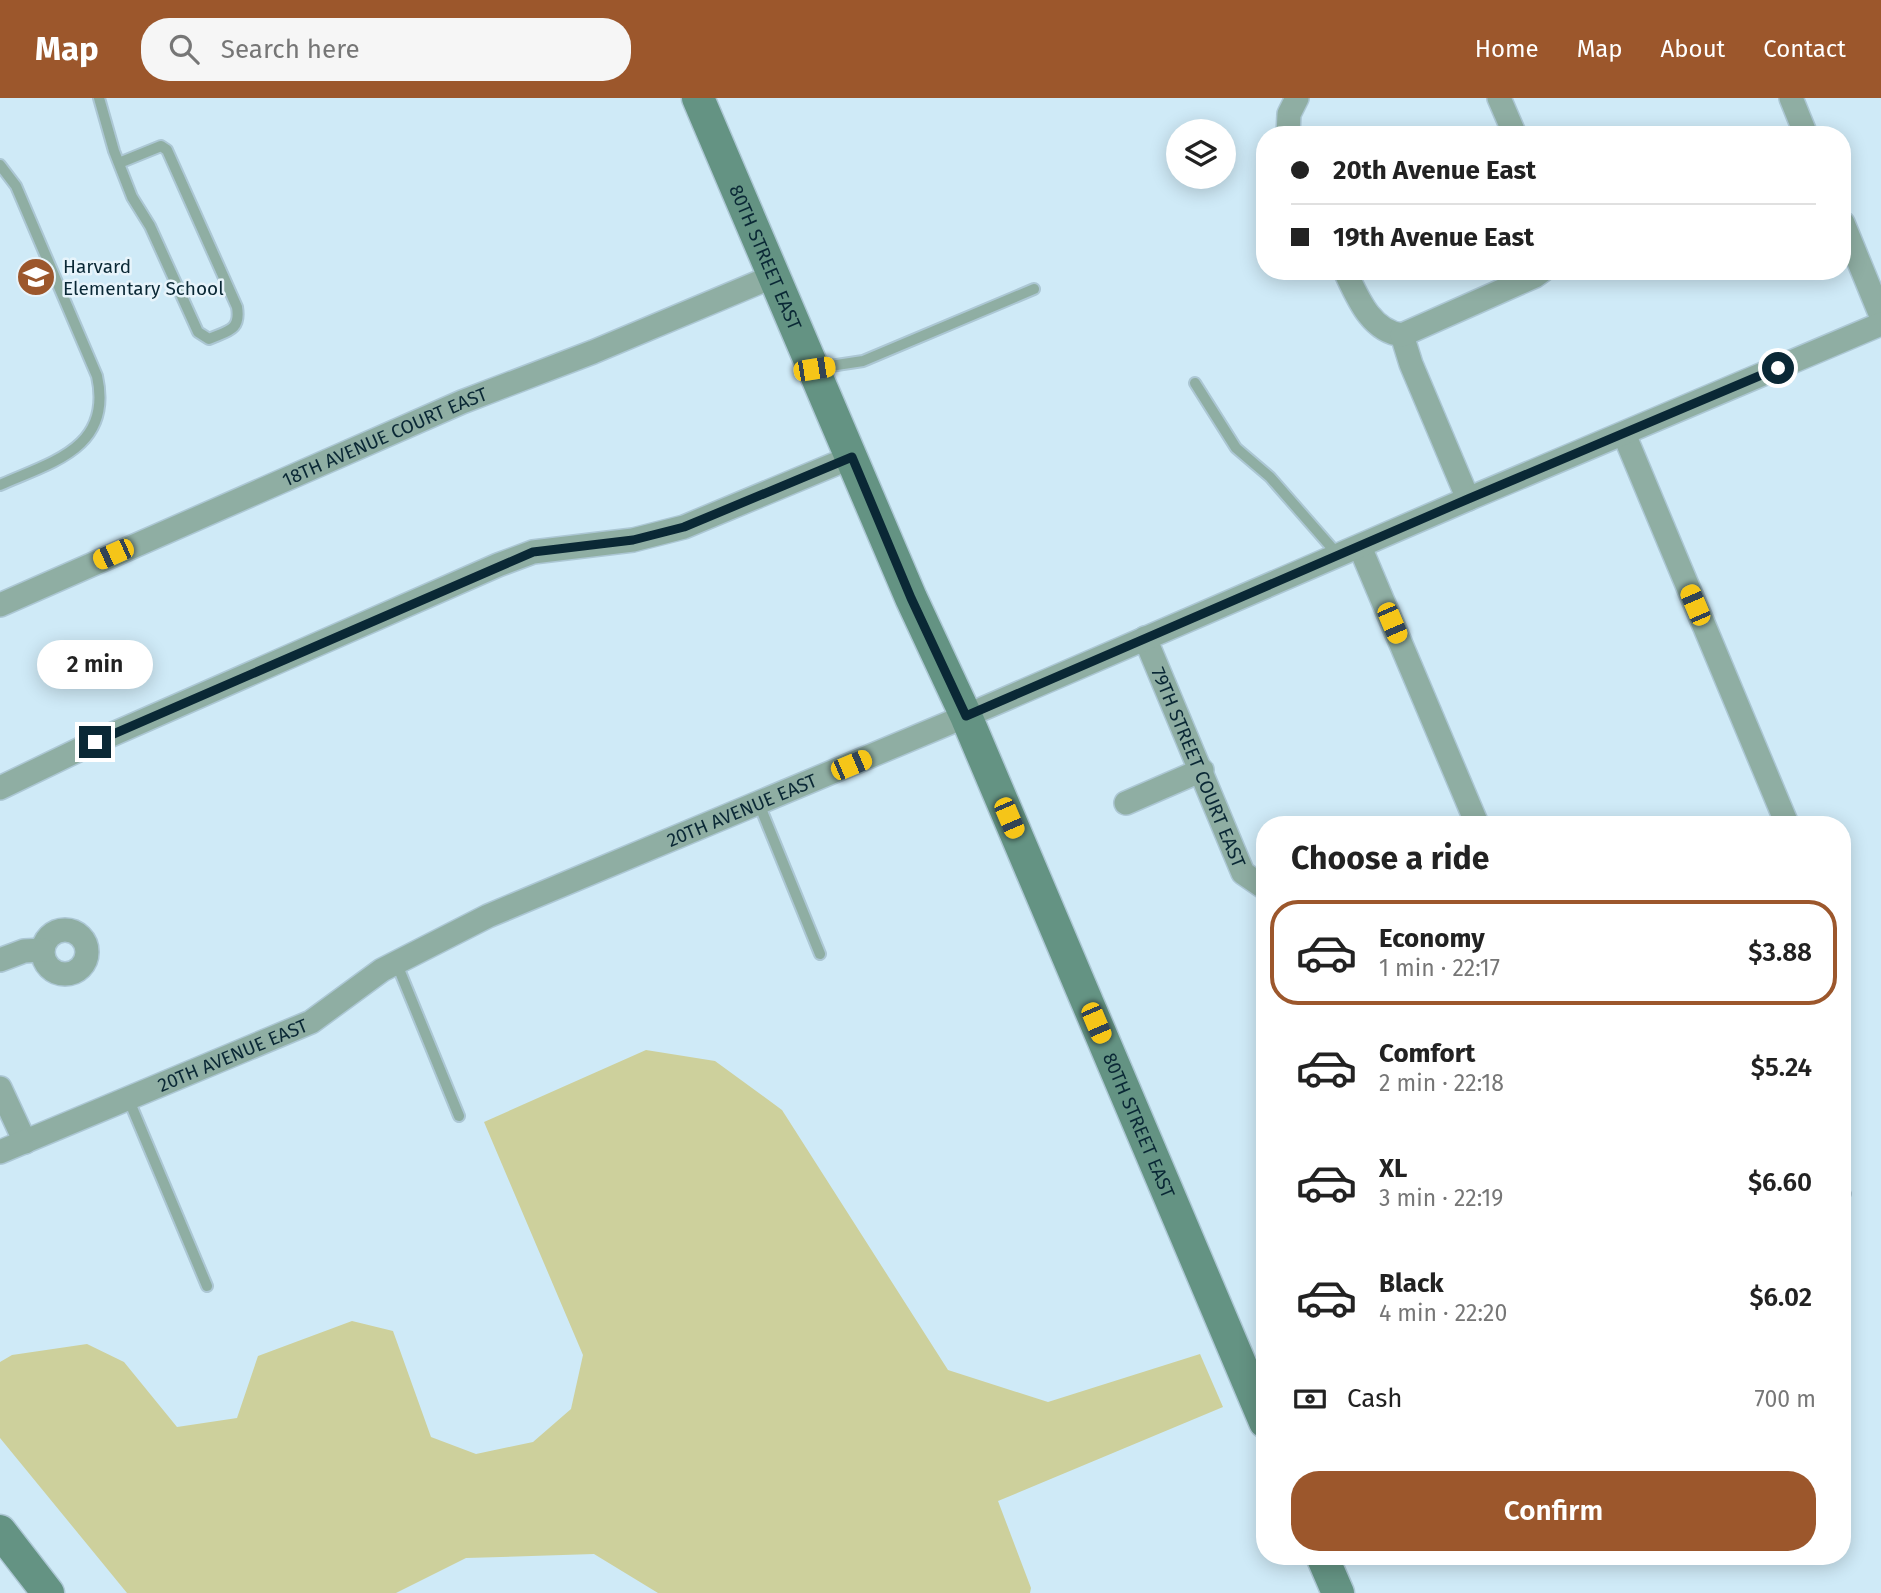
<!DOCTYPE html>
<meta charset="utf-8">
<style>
:root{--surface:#fff;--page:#f6f6f6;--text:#222;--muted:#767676;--line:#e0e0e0;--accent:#9c572c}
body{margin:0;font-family:"Fira Sans",sans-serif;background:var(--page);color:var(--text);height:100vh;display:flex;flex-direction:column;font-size:26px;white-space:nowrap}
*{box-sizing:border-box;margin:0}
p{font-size:23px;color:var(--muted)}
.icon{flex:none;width:38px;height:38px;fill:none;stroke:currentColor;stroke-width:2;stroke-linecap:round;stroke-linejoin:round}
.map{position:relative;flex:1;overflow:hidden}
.panel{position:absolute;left:1256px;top:718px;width:595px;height:749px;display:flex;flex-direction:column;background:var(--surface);border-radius:28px;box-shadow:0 4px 18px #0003}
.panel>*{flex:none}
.top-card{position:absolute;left:1256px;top:28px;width:595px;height:154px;border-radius:28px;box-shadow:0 4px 18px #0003;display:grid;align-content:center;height:154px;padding:0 35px;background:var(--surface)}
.buttons{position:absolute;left:1166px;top:21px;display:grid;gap:14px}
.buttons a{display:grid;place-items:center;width:70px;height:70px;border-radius:50%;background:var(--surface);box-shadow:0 4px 18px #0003;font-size:35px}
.end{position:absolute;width:32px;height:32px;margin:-16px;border:9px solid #0a2835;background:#fff;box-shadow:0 0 0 4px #fff}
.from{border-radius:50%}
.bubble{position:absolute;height:49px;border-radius:24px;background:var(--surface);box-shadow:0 4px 18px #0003;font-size:23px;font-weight:600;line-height:49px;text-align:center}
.car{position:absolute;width:21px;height:42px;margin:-21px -10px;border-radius:9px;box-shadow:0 0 5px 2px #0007;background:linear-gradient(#f5c518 24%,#345 0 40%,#f5c518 0 76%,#345 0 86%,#f5c518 0)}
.top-card b{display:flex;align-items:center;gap:24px;height:66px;font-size:26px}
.top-card b+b{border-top:2px solid var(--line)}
.top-card i{width:18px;height:18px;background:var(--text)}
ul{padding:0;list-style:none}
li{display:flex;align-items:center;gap:21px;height:105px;margin:0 14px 10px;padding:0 21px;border:4px solid transparent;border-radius:28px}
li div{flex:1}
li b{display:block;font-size:26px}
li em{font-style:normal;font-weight:600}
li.on{border-color:var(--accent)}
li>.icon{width:63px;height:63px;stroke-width:1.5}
h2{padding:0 35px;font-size:32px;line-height:84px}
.pay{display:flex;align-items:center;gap:18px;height:77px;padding:0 35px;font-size:26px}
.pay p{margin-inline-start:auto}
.primary-button{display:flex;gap:14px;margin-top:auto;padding:14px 35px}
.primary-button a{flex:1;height:80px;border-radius:28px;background:var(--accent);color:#fff;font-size:28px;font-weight:600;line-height:80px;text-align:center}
header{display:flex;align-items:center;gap:42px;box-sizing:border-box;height:98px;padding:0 35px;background:var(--accent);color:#fff}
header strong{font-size:33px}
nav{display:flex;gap:38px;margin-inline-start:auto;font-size:24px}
.search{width:490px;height:63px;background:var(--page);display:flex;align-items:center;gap:18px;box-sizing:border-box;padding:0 24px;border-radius:28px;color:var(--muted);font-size:26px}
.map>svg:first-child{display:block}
.green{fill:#cdd09c}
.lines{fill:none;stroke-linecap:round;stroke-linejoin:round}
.lane-casing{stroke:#acc7d4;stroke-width:14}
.street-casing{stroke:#acc7d4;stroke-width:26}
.secondary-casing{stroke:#acc7d4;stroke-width:35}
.lane{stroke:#8faea3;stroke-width:10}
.street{stroke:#8faea3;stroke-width:23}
.secondary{stroke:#649383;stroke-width:32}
.route{stroke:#0a2835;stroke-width:9}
.labels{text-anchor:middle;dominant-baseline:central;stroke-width:5;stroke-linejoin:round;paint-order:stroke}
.street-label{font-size:19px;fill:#0a2835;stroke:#e7f4fb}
.poi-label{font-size:19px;fill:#0a2835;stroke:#e7f4fb;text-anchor:start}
</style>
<header>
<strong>Map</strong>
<div class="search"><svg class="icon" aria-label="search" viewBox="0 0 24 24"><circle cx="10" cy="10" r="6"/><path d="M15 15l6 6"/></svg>Search here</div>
<nav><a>Home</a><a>Map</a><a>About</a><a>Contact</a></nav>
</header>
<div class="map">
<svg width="1881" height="1495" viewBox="0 0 1881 1495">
<rect width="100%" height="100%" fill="#cfeaf7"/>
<path class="green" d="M 646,952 L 715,963 L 782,1012 L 948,1272 L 1048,1304 L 1200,1256 L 1223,1309 L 998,1403 L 1031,1490 L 1030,1495 L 658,1495 L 594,1456 L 466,1460 L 396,1495 L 127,1495 L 0,1340 L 0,1264 L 12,1257 L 87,1246 L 124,1264 L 177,1329 L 237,1320 L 258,1258 L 352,1223 L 393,1233 L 431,1339 L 476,1356 L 533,1344 L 571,1311 L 583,1257 L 484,1024 Z"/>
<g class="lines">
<defs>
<g id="lane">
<path d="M 99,0 L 114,53 L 132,99 L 150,128 L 198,234 L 209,241 C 227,233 241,233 237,209 L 167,52 L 161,48 L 119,65"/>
<path d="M 0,67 L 16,88 L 97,278 C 113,350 52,364 0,387"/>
<path d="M 817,270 L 863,263 L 1034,191"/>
<path d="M 1195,285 L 1236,350 L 1270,379 L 1339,458"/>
<path d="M 759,706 L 820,856"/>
<path d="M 396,864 L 459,1018"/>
<path d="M 128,1000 L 207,1188"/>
<path d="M 1843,1093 L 1845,1096"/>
</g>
<g id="street">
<path d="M 1499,0 L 1515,37"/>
<path d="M 1791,0 L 1806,37"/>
<path d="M 1288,37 L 1289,16 L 1297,0"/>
<path d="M 1843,125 L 1881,218"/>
<path d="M 1345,173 C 1357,198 1370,233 1402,237 L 1411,266 L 1468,401"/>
<path d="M 1402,237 L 1535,178 L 1542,173"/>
<path d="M 1624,336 L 1787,726"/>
<path d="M 1360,449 L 1477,726"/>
<path id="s1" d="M 0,507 L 462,304 L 593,254 L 774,178"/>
<path id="s2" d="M 1145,540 L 1243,775 L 1265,790"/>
<path d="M 0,690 L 95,644 L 498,467 L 533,454 L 633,442 L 684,429 L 852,359"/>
<path d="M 1126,705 L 1202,672"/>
<circle cx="65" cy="854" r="22"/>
<path d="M 0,862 L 24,853 L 43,852"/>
<path d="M 0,990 L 25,1044"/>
<path id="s3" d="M 0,1054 L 311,924 L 382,872 L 488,818 L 966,618 L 1468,401 L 1881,226"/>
</g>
<g id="secondary">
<path id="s4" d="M 698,0 L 911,500 L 966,618 L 1265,1324"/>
<path d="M 0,1433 L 48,1495"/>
<path d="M 1322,1458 L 1338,1495"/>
</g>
</defs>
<use href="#lane" class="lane-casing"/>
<use href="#street" class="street-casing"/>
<use href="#secondary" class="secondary-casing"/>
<use href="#lane" class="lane"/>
<use href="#street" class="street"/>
<use href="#secondary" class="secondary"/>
</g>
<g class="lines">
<path class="route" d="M 95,644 L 533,454 L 633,442 L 684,429 L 852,359 L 911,500 L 966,618 L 1468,401 L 1778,270"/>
</g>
<defs>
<symbol id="school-disc" viewBox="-11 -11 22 22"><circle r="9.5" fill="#9c572c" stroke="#e7f4fb"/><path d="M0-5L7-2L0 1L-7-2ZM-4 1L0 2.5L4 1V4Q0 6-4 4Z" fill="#fff"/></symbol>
</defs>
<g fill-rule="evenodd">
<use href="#school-disc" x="14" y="157" width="44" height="44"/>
</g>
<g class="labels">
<g class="street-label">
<text stroke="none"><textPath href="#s4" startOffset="173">80TH STREET EAST</textPath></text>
<text stroke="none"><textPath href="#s1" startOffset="420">18TH AVENUE COURT EAST</textPath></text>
<text stroke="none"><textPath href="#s2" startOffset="140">79TH STREET COURT EAST</textPath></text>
<text stroke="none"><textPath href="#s3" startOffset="819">20TH AVENUE EAST</textPath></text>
<text stroke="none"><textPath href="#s3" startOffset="252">20TH AVENUE EAST</textPath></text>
<text stroke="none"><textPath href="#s4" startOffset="1118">80TH STREET EAST</textPath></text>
</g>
<g class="poi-label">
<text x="63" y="168">Harvard<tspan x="63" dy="22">Elementary School</tspan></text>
</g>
</g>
</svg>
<div class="buttons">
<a><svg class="icon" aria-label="layers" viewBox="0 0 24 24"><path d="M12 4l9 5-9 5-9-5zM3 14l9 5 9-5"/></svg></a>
</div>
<i class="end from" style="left:1778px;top:270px"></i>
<i class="end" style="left:95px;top:644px"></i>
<div class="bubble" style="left:37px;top:542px;width:116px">2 min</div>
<i class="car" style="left:814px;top:271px;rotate:81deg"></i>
<i class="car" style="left:113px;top:456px;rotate:246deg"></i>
<i class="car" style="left:1695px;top:507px;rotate:337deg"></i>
<i class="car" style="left:1392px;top:525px;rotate:157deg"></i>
<i class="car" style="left:851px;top:667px;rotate:67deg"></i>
<i class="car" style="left:1009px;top:720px;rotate:157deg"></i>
<i class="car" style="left:1096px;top:925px;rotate:157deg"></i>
<div class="top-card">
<b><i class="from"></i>20th Avenue East</b>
<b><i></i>19th Avenue East</b>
</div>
<section class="panel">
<h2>Choose a ride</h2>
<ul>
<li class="on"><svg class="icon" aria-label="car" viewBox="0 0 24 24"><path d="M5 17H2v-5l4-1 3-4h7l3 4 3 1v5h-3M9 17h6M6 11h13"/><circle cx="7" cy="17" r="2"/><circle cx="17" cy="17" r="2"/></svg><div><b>Economy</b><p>1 min · 22:17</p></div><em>$3.88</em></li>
<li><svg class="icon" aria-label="car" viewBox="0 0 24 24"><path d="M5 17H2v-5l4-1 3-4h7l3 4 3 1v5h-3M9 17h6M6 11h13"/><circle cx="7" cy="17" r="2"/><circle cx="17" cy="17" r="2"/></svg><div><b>Comfort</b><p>2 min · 22:18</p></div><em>$5.24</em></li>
<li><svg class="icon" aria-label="car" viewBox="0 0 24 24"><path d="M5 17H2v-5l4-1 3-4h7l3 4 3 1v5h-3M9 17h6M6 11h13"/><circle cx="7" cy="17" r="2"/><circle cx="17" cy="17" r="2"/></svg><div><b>XL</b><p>3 min · 22:19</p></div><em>$6.60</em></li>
<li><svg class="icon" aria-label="car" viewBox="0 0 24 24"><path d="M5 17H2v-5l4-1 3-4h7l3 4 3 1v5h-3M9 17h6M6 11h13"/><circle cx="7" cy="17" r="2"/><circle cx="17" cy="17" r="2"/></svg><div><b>Black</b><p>4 min · 22:20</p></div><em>$6.02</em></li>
</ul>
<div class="pay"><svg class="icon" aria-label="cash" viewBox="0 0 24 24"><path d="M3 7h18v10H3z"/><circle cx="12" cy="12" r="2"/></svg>Cash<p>700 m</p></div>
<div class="primary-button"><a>Confirm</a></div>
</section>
</div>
